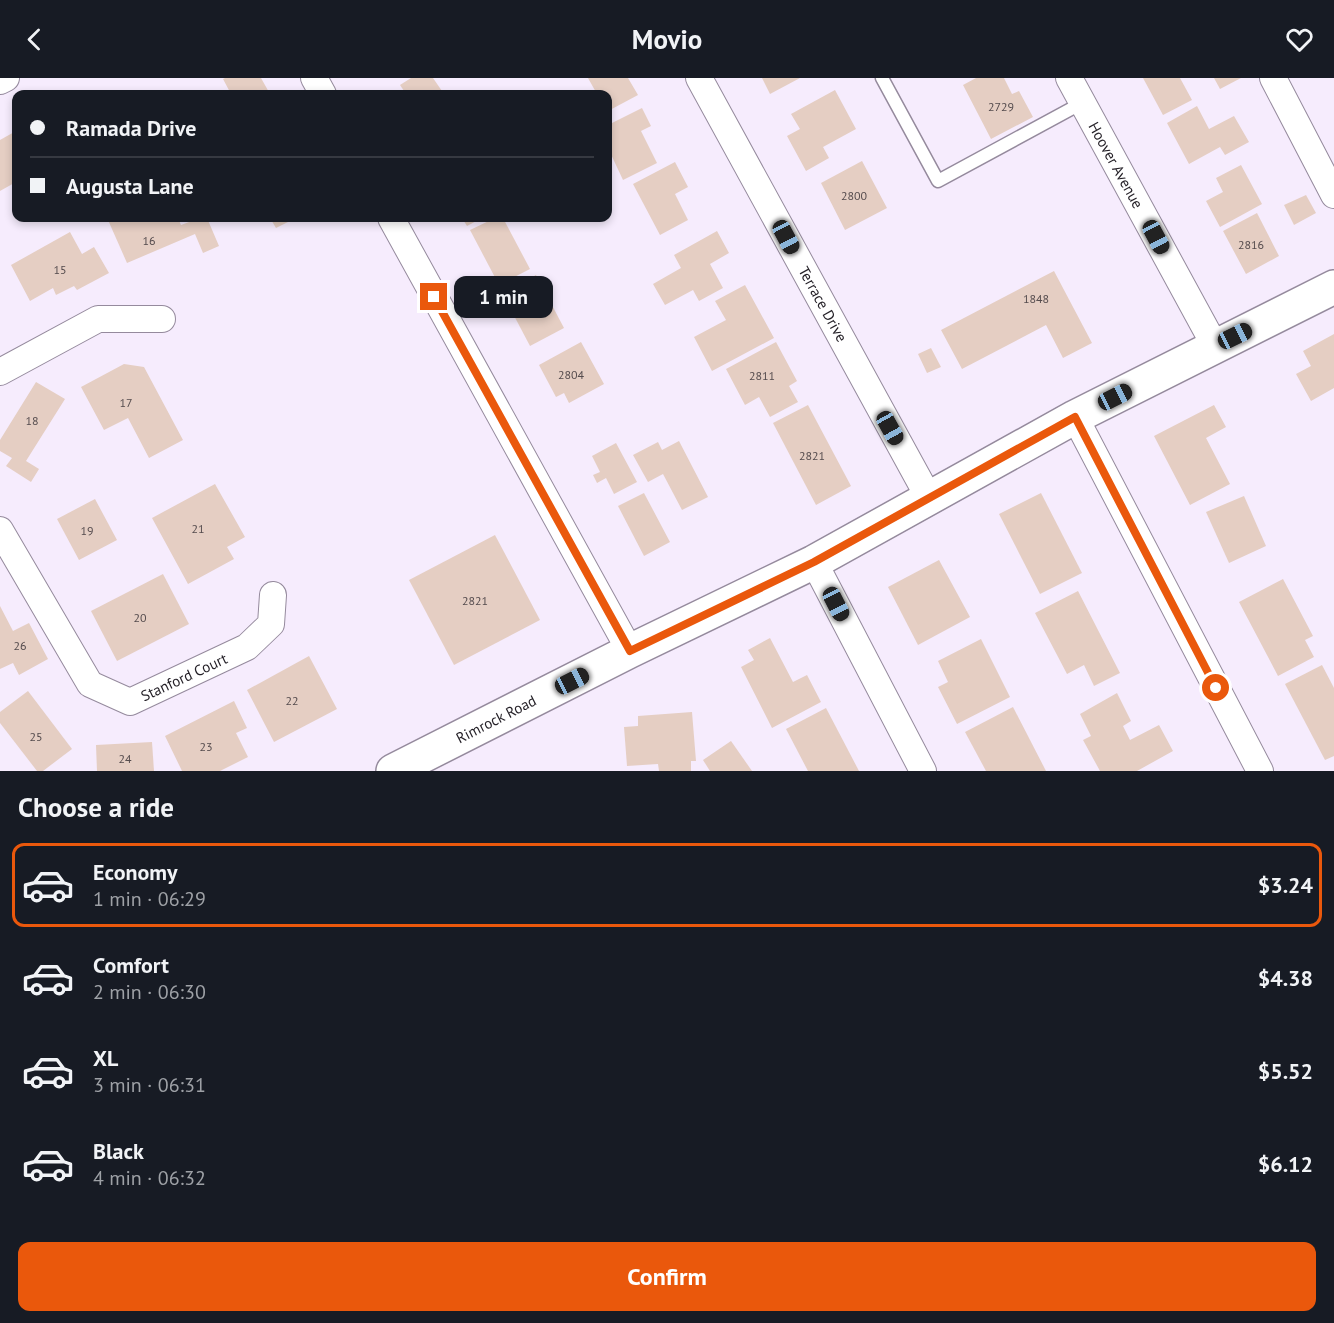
<!DOCTYPE html>
<meta charset="utf-8">
<style>
:root{--surface:#171b24;--page:#20242c;--text:#f1f3f6;--muted:#9ea1a6;--line:#363941;--accent:#ea580c}
body{margin:0;font-family:"PT Sans",sans-serif;background:var(--page);color:var(--text);height:100vh;display:flex;flex-direction:column;font-size:22px;white-space:nowrap}
*{box-sizing:border-box;margin:0}
p{font-size:20px;color:var(--muted)}
.icon{flex:none;width:33px;height:33px;fill:none;stroke:currentColor;stroke-width:2;stroke-linecap:round;stroke-linejoin:round}
.map{position:relative;height:693px;overflow:hidden}
.details{display:flex;flex-direction:column;background:var(--surface);flex:1}
.details>*{flex:none}
.banner{position:absolute;left:12px;top:12px;width:600px;height:132px;border-radius:12px;box-shadow:0 3px 9px #0003;display:grid;align-content:center;height:132px;padding:0 18px;background:var(--surface)}
.end{position:absolute;width:27px;height:27px;margin:-14px;border:8px solid #ea580c;background:#fff;box-shadow:0 0 0 3px #fff}
.from{border-radius:50%}
.bubble{position:absolute;height:42px;border-radius:12px;background:var(--surface);box-shadow:0 3px 9px #0003;font-size:20px;font-weight:700;line-height:42px;text-align:center}
.car{position:absolute;width:18px;height:36px;margin:-18px -9px;border-radius:8px;box-shadow:0 0 4px 2px #0007;background:linear-gradient(#222 24%,#8ab4d8 0 40%,#222 0 76%,#8ab4d8 0 86%,#222 0)}
.banner b{display:flex;align-items:center;gap:21px;height:57px;font-size:22px}
.banner b+b{border-top:2px solid var(--line)}
.banner i{width:15px;height:15px;background:var(--text)}
ul{padding:0;list-style:none}
li{display:flex;align-items:center;gap:18px;height:84px;margin:0 12px 9px;padding:0 6px;border:3px solid transparent;border-radius:12px}
li div{flex:1}
li b{display:block;font-size:22px}
li em{font-style:normal;font-weight:700}
li.current{border-color:var(--accent)}
li>.icon{width:54px;height:54px;stroke-width:1.5}
h2{padding:0 18px;font-size:27px;line-height:72px}
.button{display:flex;gap:12px;margin-top:auto;padding:12px 18px}
.button a{flex:1;height:69px;border-radius:12px;background:var(--accent);color:#fff;font-size:24px;font-weight:700;line-height:69px;text-align:center}
header{display:flex;justify-content:space-between;align-items:center;height:78px;padding:0 18px;background:var(--surface);font-size:27px;font-weight:700}
.map>svg:first-child{display:block}
.building{fill:#e5cec3}
.lines{fill:none;stroke-linecap:round;stroke-linejoin:round}
.service-casing{stroke:#958a9d;stroke-width:15}
.minor-casing{stroke:#958a9d;stroke-width:28}
.secondary-casing{stroke:#958a9d;stroke-width:36}
.service{stroke:#fff;stroke-width:12}
.minor{stroke:#fff;stroke-width:26}
.secondary{stroke:#fff;stroke-width:33}
.route{stroke:#ea580c;stroke-width:8}
.labels{text-anchor:middle;dominant-baseline:central;stroke-width:6;stroke-linejoin:round;paint-order:stroke}
.number-label{font-size:12px;fill:#544b4d}
.street-label{font-size:15px;fill:#231f26;stroke:#fff}
</style>
<header><svg class="icon" aria-label="back" viewBox="0 0 24 24"><path d="M15 5l-7 7 7 7"/></svg>Movio<svg class="icon" aria-label="heart" viewBox="0 0 24 24"><path d="M12 20l-8-8c-3-5 5-10 8-4 3-6 11-1 8 4z"/></svg></header>
<div class="map">
<svg width="1334" height="693" viewBox="0 0 1334 693">
<rect width="100%" height="100%" fill="#f6ecfd"/>
<g class="building">
<path d="M 225,0 L 261,0 L 270,16 L 231,16 L 223,1 Z"/>
<path d="M 411,0 L 433,0 L 444,16 L 406,16 L 400,7 Z"/>
<path d="M 588,0 L 628,0 L 638,17 L 608,33 L 608,16 L 597,16 Z"/>
<path d="M 762,0 L 800,0 L 770,16 Z"/>
<path d="M 976,0 L 1004,0 L 1012,16 L 1019,13 L 1033,39 L 991,61 L 963,7 Z"/>
<path d="M 1143,0 L 1180,0 L 1192,22 L 1163,37 Z"/>
<path d="M 1214,0 L 1241,0 L 1220,11 Z"/>
<path d="M 835,12 L 856,51 L 823,69 L 829,80 L 806,93 L 787,58 L 800,51 L 791,36 Z"/>
<path d="M 1197,28 L 1209,51 L 1234,38 L 1249,64 L 1225,77 L 1220,69 L 1189,86 L 1167,45 Z"/>
<path d="M 642,30 L 651,48 L 641,53 L 657,85 L 623,102 L 608,70 L 608,47 Z"/>
<path d="M 16,53 L 16,104 L 0,113 L 0,62 Z"/>
<path d="M 862,83 L 887,130 L 845,152 L 821,105 Z"/>
<path d="M 675,84 L 688,109 L 675,116 L 688,142 L 660,157 L 633,106 Z"/>
<path d="M 1241,87 L 1262,126 L 1220,149 L 1206,123 L 1223,114 L 1216,100 Z"/>
<path d="M 1306,117 L 1316,135 L 1294,147 L 1284,127 Z"/>
<path d="M 1257,135 L 1279,178 L 1246,196 L 1223,153 Z"/>
<path d="M 113,140 L 178,140 L 181,147 L 200,140 L 207,140 L 219,168 L 203,175 L 195,156 L 127,185 L 108,142 Z"/>
<path d="M 270,140 L 296,140 L 276,150 Z"/>
<path d="M 462,140 L 482,140 L 467,148 Z"/>
<path d="M 495,140 L 503,140 L 530,191 L 499,207 L 470,152 Z"/>
<path d="M 717,153 L 729,175 L 710,186 L 723,210 L 699,223 L 693,212 L 665,227 L 653,206 L 681,190 L 674,177 Z"/>
<path d="M 70,154 L 82,176 L 94,169 L 109,195 L 77,212 L 74,208 L 56,217 L 53,210 L 30,223 L 11,187 Z"/>
<path d="M 1054,193 L 1092,265 L 1063,280 L 1046,247 L 962,291 L 941,252 Z"/>
<path d="M 536,197 L 564,250 L 530,268 L 502,215 Z"/>
<path d="M 745,207 L 774,260 L 712,293 L 694,259 L 726,242 L 715,223 Z"/>
<path d="M 1334,256 L 1334,310 L 1311,323 L 1296,296 L 1311,288 L 1303,273 Z"/>
<path d="M 581,264 L 604,306 L 569,325 L 564,315 L 556,319 L 539,287 Z"/>
<path d="M 776,264 L 797,303 L 789,308 L 798,324 L 770,339 L 759,319 L 745,327 L 726,291 Z"/>
<path d="M 931,270 L 941,289 L 927,295 L 918,276 Z"/>
<path d="M 124,286 L 144,289 L 183,362 L 149,380 L 128,340 L 104,352 L 81,309 Z"/>
<path d="M 36,304 L 65,321 L 26,383 L 39,391 L 31,404 L 6,388 L 12,380 L 0,373 L 0,362 Z"/>
<path d="M 808,327 L 851,408 L 816,427 L 773,345 Z"/>
<path d="M 1214,327 L 1226,349 L 1206,360 L 1230,406 L 1190,427 L 1154,358 Z"/>
<path d="M 679,363 L 708,419 L 682,432 L 663,396 L 648,404 L 633,377 L 658,364 L 662,372 Z"/>
<path d="M 616,365 L 637,404 L 614,416 L 606,400 L 597,405 L 593,397 L 600,394 L 592,378 Z"/>
<path d="M 215,406 L 245,459 L 227,469 L 234,481 L 188,506 L 152,440 Z"/>
<path d="M 644,415 L 670,464 L 644,478 L 618,428 Z"/>
<path d="M 1041,415 L 1082,495 L 1040,516 L 999,436 Z"/>
<path d="M 1244,418 L 1266,468 L 1229,485 L 1206,434 Z"/>
<path d="M 95,421 L 117,462 L 79,482 L 57,441 Z"/>
<path d="M 495,457 L 540,542 L 454,587 L 409,502 Z"/>
<path d="M 939,482 L 970,539 L 918,567 L 888,509 Z"/>
<path d="M 163,496 L 189,546 L 117,583 L 91,533 Z"/>
<path d="M 1283,501 L 1313,558 L 1305,562 L 1314,579 L 1278,598 L 1239,524 Z"/>
<path d="M 1078,513 L 1120,595 L 1094,608 L 1084,587 L 1067,596 L 1035,535 Z"/>
<path d="M 0,528 L 13,553 L 29,545 L 48,581 L 19,597 L 13,585 L 0,591 Z"/>
<path d="M 770,560 L 793,604 L 807,597 L 821,624 L 772,650 L 741,589 L 754,582 L 748,572 Z"/>
<path d="M 981,561 L 1010,619 L 957,646 L 938,609 L 948,604 L 938,583 Z"/>
<path d="M 309,578 L 337,631 L 274,664 L 247,612 Z"/>
<path d="M 1322,587 L 1334,610 L 1334,678 L 1325,682 L 1285,606 Z"/>
<path d="M 28,613 L 72,671 L 43,693 L 37,693 L 0,645 L 0,634 Z"/>
<path d="M 1117,615 L 1131,643 L 1123,648 L 1130,662 L 1159,647 L 1173,673 L 1137,693 L 1100,693 L 1083,662 L 1091,658 L 1080,636 Z"/>
<path d="M 234,623 L 247,650 L 236,655 L 248,679 L 220,693 L 182,693 L 165,658 Z"/>
<path d="M 1013,629 L 1046,693 L 986,693 L 965,654 Z"/>
<path d="M 826,630 L 859,693 L 808,693 L 786,651 Z"/>
<path d="M 692,634 L 696,683 L 691,683 L 691,693 L 659,693 L 658,686 L 627,688 L 624,649 L 638,648 L 638,638 Z"/>
<path d="M 731,663 L 752,693 L 710,693 L 703,682 Z"/>
<path d="M 152,664 L 154,693 L 97,693 L 96,667 Z"/>
</g>
<g class="lines">
<defs>
<path id="service" d="M 882,0 L 938,103 L 1082,25"/>
<g id="minor">
<path d="M 314,0 L 323,16"/>
<path d="M 699,0 L 929,420"/>
<path d="M 1069,0 L 1215,268"/>
<path d="M 1273,0 L 1334,117"/>
<path d="M 0,3 L 6,0"/>
<path d="M 391,140 L 630,573"/>
<path d="M 0,294 L 98,241 L 162,241"/>
<path d="M 1075,339 L 1260,693"/>
<path d="M 0,452 L 90,606 L 130,624 L 247,569 L 271,546 L 273,517"/>
<path d="M 814,484 L 923,693"/>
</g>
<path id="secondary" d="M 393,693 L 630,573 L 814,484 L 1075,339 L 1334,209"/>
</defs>
<use href="#service" class="service-casing"/>
<use href="#minor" class="minor-casing"/>
<use href="#secondary" class="secondary-casing"/>
<use href="#service" class="service"/>
<use href="#minor" class="minor"/>
<use href="#secondary" class="secondary"/>
</g>
<g class="lines">
<path class="route" d="M 434,219 L 630,573 L 814,484 L 1075,339 L 1216,610"/>
</g>
<g class="labels">
<g class="number-label">
<text x="1001" y="28">2729</text>
<text x="854" y="117">2800</text>
<text x="149" y="162">16</text>
<text x="1251" y="166">2816</text>
<text x="60" y="191">15</text>
<text x="1036" y="220">1848</text>
<text x="571" y="296">2804</text>
<text x="762" y="297">2811</text>
<text x="126" y="324">17</text>
<text x="32" y="342">18</text>
<text x="812" y="377">2821</text>
<text x="198" y="450">21</text>
<text x="87" y="452">19</text>
<text x="475" y="522">2821</text>
<text x="140" y="539">20</text>
<text x="20" y="567">26</text>
<text x="292" y="622">22</text>
<text x="36" y="658">25</text>
<text x="206" y="668">23</text>
<text x="125" y="680">24</text>
</g>
<g class="street-label">
<text transform="translate(1116 87) rotate(61)">Hoover Avenue</text>
<text transform="translate(823 226) rotate(61)">Terrace Drive</text>
<text transform="translate(184 599) rotate(-25)">Stanford Court</text>
<text transform="translate(496 641) rotate(-27)">Rimrock Road</text>
</g>
</g>
</svg>
<i class="end from" style="left:1216px;top:610px"></i>
<i class="end" style="left:434px;top:219px"></i>
<div class="bubble" style="left:454px;top:198px;width:99px">1 min</div>
<i class="car" style="left:786px;top:159px;rotate:152deg"></i>
<i class="car" style="left:1156px;top:159px;rotate:152deg"></i>
<i class="car" style="left:1235px;top:258px;rotate:64deg"></i>
<i class="car" style="left:1115px;top:319px;rotate:63deg"></i>
<i class="car" style="left:890px;top:350px;rotate:151deg"></i>
<i class="car" style="left:836px;top:526px;rotate:153deg"></i>
<i class="car" style="left:572px;top:603px;rotate:63deg"></i>
<div class="banner">
<b><i class="from"></i>Ramada Drive</b>
<b><i></i>Augusta Lane</b>
</div>
</div>
<section class="details">
<h2>Choose a ride</h2>
<ul>
<li class="current"><svg class="icon" aria-label="car" viewBox="0 0 24 24"><path d="M5 17H2v-5l4-1 3-4h7l3 4 3 1v5h-3M9 17h6M6 11h13"/><circle cx="7" cy="17" r="2"/><circle cx="17" cy="17" r="2"/></svg><div><b>Economy</b><p>1 min · 06:29</p></div><em>$3.24</em></li>
<li><svg class="icon" aria-label="car" viewBox="0 0 24 24"><path d="M5 17H2v-5l4-1 3-4h7l3 4 3 1v5h-3M9 17h6M6 11h13"/><circle cx="7" cy="17" r="2"/><circle cx="17" cy="17" r="2"/></svg><div><b>Comfort</b><p>2 min · 06:30</p></div><em>$4.38</em></li>
<li><svg class="icon" aria-label="car" viewBox="0 0 24 24"><path d="M5 17H2v-5l4-1 3-4h7l3 4 3 1v5h-3M9 17h6M6 11h13"/><circle cx="7" cy="17" r="2"/><circle cx="17" cy="17" r="2"/></svg><div><b>XL</b><p>3 min · 06:31</p></div><em>$5.52</em></li>
<li><svg class="icon" aria-label="car" viewBox="0 0 24 24"><path d="M5 17H2v-5l4-1 3-4h7l3 4 3 1v5h-3M9 17h6M6 11h13"/><circle cx="7" cy="17" r="2"/><circle cx="17" cy="17" r="2"/></svg><div><b>Black</b><p>4 min · 06:32</p></div><em>$6.12</em></li>
</ul>
<div class="button"><a>Confirm</a></div>
</section>
